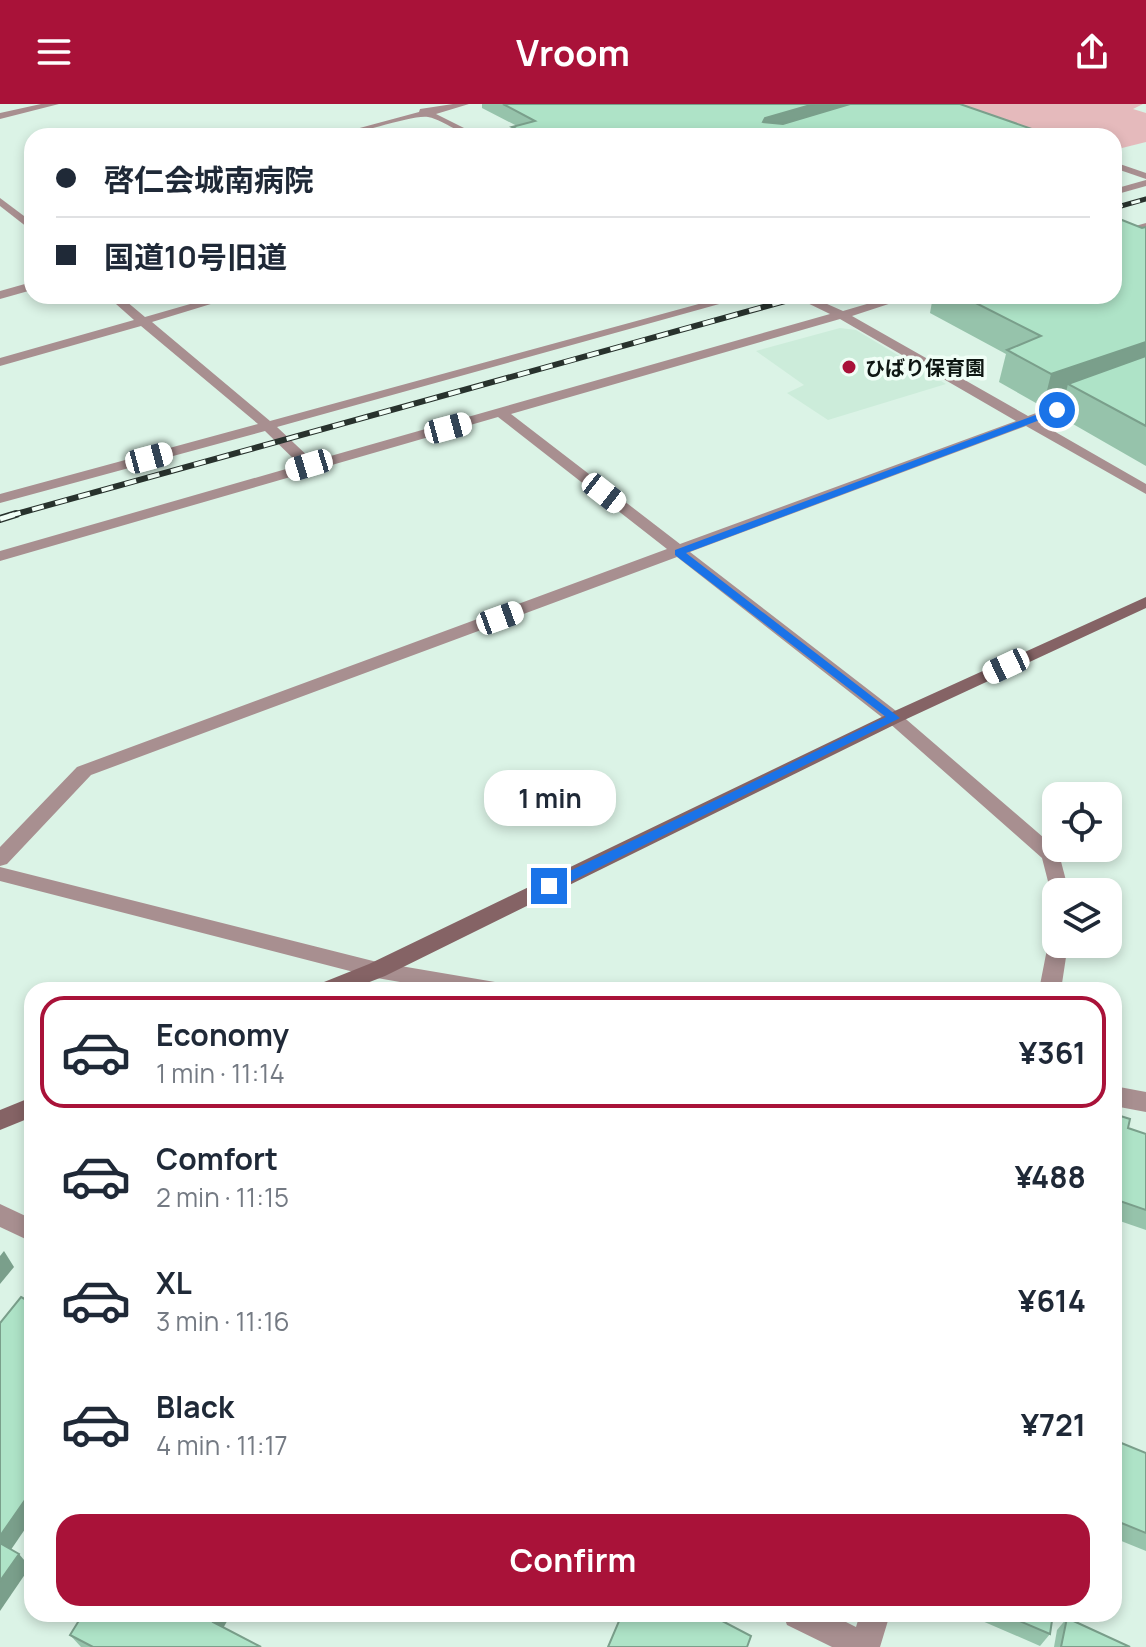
<!DOCTYPE html>
<meta charset="utf-8">
<style>
:root{--surface:#fff;--page:#f6f6f7;--text:#1f2937;--muted:#747a83;--line:#e0e1e3;--accent:#a91239}
body{margin:0;font-family:Manrope,"Noto Sans JP",sans-serif;background:var(--page);color:var(--text);height:100vh;display:flex;flex-direction:column;font-size:30px;white-space:nowrap}
*{box-sizing:border-box;margin:0}
p{font-size:26px;color:var(--muted)}
.icon{flex:none;width:44px;height:44px;fill:none;stroke:currentColor;stroke-width:2;stroke-linecap:round;stroke-linejoin:round}
.map{position:relative;flex:1;overflow:hidden}
.details{position:absolute;left:24px;top:878px;width:1098px;height:640px;display:flex;flex-direction:column;background:var(--surface);border-radius:24px;box-shadow:0 4px 12px #0003}
.details>*{flex:none}
.banner{position:absolute;left:24px;top:24px;width:1098px;height:176px;border-radius:24px;box-shadow:0 4px 12px #0003;display:grid;align-content:center;height:176px;padding:0 32px;background:var(--surface)}
.fabs{position:absolute;left:1042px;top:678px;display:grid;gap:16px}
.fabs a{display:grid;place-items:center;width:80px;height:80px;border-radius:16px;background:var(--surface);box-shadow:0 4px 12px #0003;font-size:40px}
.end{position:absolute;width:36px;height:36px;margin:-18px;border:10px solid #1a73e8;background:#fff;box-shadow:0 0 0 4px #fff}
.from{border-radius:50%}
.bubble{position:absolute;height:56px;border-radius:24px;background:var(--surface);box-shadow:0 4px 12px #0003;font-size:26px;font-weight:700;line-height:56px;text-align:center}
.car{position:absolute;width:24px;height:48px;margin:-24px -12px;border-radius:10px;box-shadow:0 0 6px 2px #0007;background:linear-gradient(#fff 24%,#345 0 40%,#fff 0 76%,#345 0 86%,#fff 0)}
.banner b{display:flex;align-items:center;gap:28px;height:76px;font-size:30px}
.banner b+b{border-top:2px solid var(--line)}
.banner i{width:20px;height:20px;background:var(--text)}
ul{padding:14px 0 0;list-style:none}
li{display:flex;align-items:center;gap:24px;height:112px;margin:0 16px 12px;padding:0 16px;border:4px solid transparent;border-radius:24px}
li div{flex:1}
li b{display:block;font-size:30px}
li em{font-style:normal;font-weight:700}
li.current{border-color:var(--accent)}
li>.icon{width:72px;height:72px;stroke-width:1.5}
.action{display:flex;gap:16px;margin-top:auto;padding:16px 32px}
.action a{flex:1;height:92px;border-radius:24px;background:var(--accent);color:#fff;font-size:32px;font-weight:700;line-height:92px;text-align:center}
header{display:flex;justify-content:space-between;align-items:center;height:104px;padding:0 32px;background:var(--accent);color:#fff;font-size:36px;font-weight:700}
.map>svg:first-child{display:block}
.built{fill:#ccecda}
.green{fill:#e5babc}
.lines{fill:none;stroke-linecap:round;stroke-linejoin:round}
.street{fill:#a88f90;fill-rule:evenodd}
.secondary{fill:#856365;fill-rule:evenodd}
.rail-far2-casing{stroke:#28322d;stroke-width:5}
.rail-far1-casing{stroke:#28322d;stroke-width:6}
.rail-casing{stroke:#28322d;stroke-width:8}
.rail-far2{stroke:#f0fef6;stroke-width:3;stroke-dasharray:9;stroke-linecap:butt}
.rail-far1{stroke:#f0fef6;stroke-width:4;stroke-dasharray:12;stroke-linecap:butt}
.rail{stroke:#f0fef6;stroke-width:5;stroke-dasharray:15;stroke-linecap:butt}
.wall{fill:#96c3ab}
.shaded-wall{fill:#7a9f8b}
.building{fill:#aee3c7;stroke:#7a9f8b;stroke-width:2}
.route{fill:#1a73e8}
.poi-dot{fill:#a91239;stroke:#f0fef6;stroke-width:3}
.labels{text-anchor:middle;dominant-baseline:central;stroke-width:7;stroke-linejoin:round;paint-order:stroke}
.far-poi-label{font-size:20px;font-weight:bold;fill:#0f1713;stroke:#f0fef6;text-anchor:start}
</style>
<header><svg class="icon" aria-label="menu" viewBox="0 0 24 24"><path d="M4 6h16M4 12h16M4 18h16"/></svg>Vroom<svg class="icon" aria-label="share" viewBox="0 0 24 24"><path d="M12 15V3M7 8l5-5 5 5M5 13v7h14v-7"/></svg></header>
<div class="map">
<svg width="1146" height="1543" viewBox="0 0 1146 1543">
<rect width="100%" height="100%" fill="#dbf3e6"/>
<path class="built" d="M 840,224 L 856,226 L 946,280 L 828,316 L 787,289 L 804,281 L 756,247 Z"/>
<path class="green" d="M 944,0 L 1143,0 L 1133,5 L 1146,9 L 1146,38 L 1114,46 L 1114,32 L 1040,32 Z"/>
<g class="lines">
<g class="street">
<path d="M 41,0 L 59,0 L 0,15 L 0,9 Z"/>
<path d="M 453,0 L 469,0 L 436,10 L 480,32 C 459,32 447,17 428,13 C 413,10 355,32 330,32 L 419,8 L 420,5 Z"/>
<path d="M 1114,58 L 1146,69 L 1146,75 L 1114,64 Z"/>
<path d="M 1146,76 L 1146,82 L 1114,91 L 1114,85 Z"/>
<path d="M 0,94 L 32,118 L 32,127 L 0,102 Z"/>
<path d="M 1146,119 L 1146,126 L 1114,135 L 1114,128 Z"/>
<path d="M 32,178 L 32,186 L 0,195 L 0,187 Z"/>
<path d="M 107,192 L 120,192 L 145,213 L 218,192 L 237,192 L 152,218 L 270,317 L 728,192 L 748,192 L 277,323 L 313,357 L 830,210 L 793,192 L 809,192 L 843,207 L 894,192 L 913,192 L 852,212 L 1028,312 L 1079,293 L 1089,293 L 1089,299 L 1038,318 L 1146,380 L 1146,390 L 1026,322 L 690,448 L 900,610 L 1058,746 L 1069,788 L 1056,788 L 1056,794 L 1052,793 L 1042,754 L 888,618 L 677,453 L 91,671 L 7,760 L 0,762 L 0,743 L 77,663 L 667,445 L 498,313 L 0,457 L 0,447 L 300,361 L 265,327 L 0,399 L 0,390 L 258,320 L 141,222 L 0,262 L 0,254 L 134,216 ZM 840,215 L 1016,317 L 680,440 L 511,310 Z"/>
<path d="M 0,763 L 377,858 L 495,878 L 503,880 L 506,886 L 446,886 L 377,874 L 0,777 Z"/>
<path d="M 1056,833 L 1056,840 L 1068,840 L 1061,886 L 1039,886 L 1048,840 Z"/>
<path d="M 1114,982 L 1146,988 L 1146,1008 L 1114,1002 Z"/>
<path d="M 0,1100 L 32,1115 L 32,1138 L 0,1123 Z"/>
<path d="M 783,1510 L 830,1510 L 856,1523 L 860,1510 L 890,1510 L 880,1543 L 832,1543 L 787,1521 Z"/>
</g>
<g class="secondary">
<path d="M 1146,493 L 1146,504 L 900,618 L 385,872 L 349,886 L 316,886 L 319,880 L 369,860 L 888,610 Z"/>
<path d="M 32,993 L 32,1013 L 0,1026 L 0,1006 Z"/>
</g>
<defs>
<path id="rail-far2" d="M 1114,104 L 1146,95"/>
<path id="rail-far1" d="M 9,412 L 803,192"/>
<path id="rail" d="M 0,415 L 16,410"/>
</defs>
<use href="#rail-far2" class="rail-far2-casing"/>
<use href="#rail-far1" class="rail-far1-casing"/>
<use href="#rail" class="rail-casing"/>
<use href="#rail-far2" class="rail-far2"/>
<use href="#rail-far1" class="rail-far1"/>
<use href="#rail" class="rail"/>
</g>
<g class="wall">
<path d="M 482,0 L 960,0 L 1052,32 L 512,32 L 512,23 L 517,22 L 482,4 Z"/>
<path d="M 1146,123 L 1146,362 L 1059,312 L 1064,296 L 1043,303 L 999,278 L 1006,250 L 930,209 L 933,192 L 1114,192 L 1142,124 Z"/>
<path d="M 1114,1010 L 1128,1024 L 1146,1030 L 1146,1126 L 1114,1115 Z"/>
<path d="M 1114,1336 L 1146,1349 L 1146,1447 L 1114,1434 Z"/>
<path d="M 966,1510 L 1053,1510 L 1050,1530 L 1040,1542 Z"/>
<path d="M 1067,1514 L 1130,1543 L 1054,1543 L 1057,1526 Z"/>
<path d="M 224,1524 L 261,1543 L 81,1543 L 70,1531 Z"/>
</g>
<g class="shaded-wall">
<path d="M 814,0 L 861,0 L 764,29 L 763,18 L 765,14 Z"/>
<path d="M 1146,218 L 1146,266 L 1068,280 L 1064,296 L 1043,303 L 1051,270 Z"/>
<path d="M 4,1147 L 14,1163 L 0,1180 L 0,1152 Z"/>
<path d="M 32,1386 L 32,1415 L 8,1450 L 0,1441 L 0,1432 Z"/>
<path d="M 19,1450 L 30,1463 L 0,1507 L 0,1477 Z"/>
<path d="M 217,1510 L 231,1510 L 220,1530 L 213,1518 Z"/>
</g>
<g class="building">
<path d="M 503,0 L 814,0 L 765,14 L 763,18 L 783,20 L 850,0 L 960,0 L 1052,32 L 532,32 L 512,23 L 535,17 Z"/>
<path d="M 1122,116 L 1142,124 L 1146,123 L 1146,238 L 1051,270 L 1007,246 L 1041,232 L 962,192 L 1114,192 L 1114,118 Z"/>
<path d="M 1146,252 L 1146,322 L 1068,280 Z"/>
<path d="M 479,880 L 503,886 L 463,886 Z"/>
<path d="M 1114,1010 L 1130,1015 L 1128,1024 L 1146,1030 L 1146,1106 L 1114,1095 Z"/>
<path d="M 21,1193 L 32,1199 L 32,1386 L 0,1432 L 0,1219 Z"/>
<path d="M 1114,1336 L 1146,1349 L 1146,1429 L 1114,1416 Z"/>
<path d="M 0,1439 L 19,1450 L 0,1477 Z"/>
<path d="M 83,1510 L 217,1510 L 213,1518 L 261,1543 L 93,1543 L 70,1531 Z"/>
<path d="M 622,1510 L 709,1510 L 751,1532 L 747,1543 L 608,1543 Z"/>
<path d="M 1003,1510 L 1053,1510 L 1050,1530 Z"/>
<path d="M 1067,1514 L 1130,1543 L 1061,1543 Z"/>
</g>
<path class="route" d="M 1057,303 L 1061,308 L 686,449 L 900,614 L 554,786 L 545,786 L 545,779 L 886,613 L 675,451 L 675,446 Z"/>
<circle class="poi-dot" cx="849" cy="263" r="8"/>
<g class="labels">
<g class="far-poi-label">
<text x="865" y="263">ひばり保育園</text>
</g>
</g>
</svg>
<div class="fabs">
<a><svg class="icon" aria-label="locate" viewBox="0 0 24 24"><circle cx="12" cy="12" r="6"/><path d="M12 2v4M12 18v4M2 12h4M18 12h4"/></svg></a>
<a><svg class="icon" aria-label="layers" viewBox="0 0 24 24"><path d="M12 4l9 5-9 5-9-5zM3 14l9 5 9-5"/></svg></a>
</div>
<i class="end from" style="left:1057px;top:306px"></i>
<i class="end" style="left:549px;top:782px"></i>
<div class="bubble" style="left:484px;top:666px;width:132px">1 min</div>
<i class="car" style="left:448px;top:324px;rotate:75deg"></i>
<i class="car" style="left:149px;top:354px;rotate:75deg"></i>
<i class="car" style="left:309px;top:361px;rotate:253deg"></i>
<i class="car" style="left:604px;top:389px;rotate:128deg"></i>
<i class="car" style="left:500px;top:514px;rotate:70deg"></i>
<i class="car" style="left:1006px;top:562px;rotate:245deg"></i>
<div class="banner">
<b><i class="from"></i>啓仁会城南病院</b>
<b><i></i>国道10号旧道</b>
</div>
<section class="details">
<ul>
<li class="current"><svg class="icon" aria-label="car" viewBox="0 0 24 24"><path d="M5 17H2v-5l4-1 3-4h7l3 4 3 1v5h-3M9 17h6M6 11h13"/><circle cx="7" cy="17" r="2"/><circle cx="17" cy="17" r="2"/></svg><div><b>Economy</b><p>1 min · 11:14</p></div><em>¥361</em></li>
<li><svg class="icon" aria-label="car" viewBox="0 0 24 24"><path d="M5 17H2v-5l4-1 3-4h7l3 4 3 1v5h-3M9 17h6M6 11h13"/><circle cx="7" cy="17" r="2"/><circle cx="17" cy="17" r="2"/></svg><div><b>Comfort</b><p>2 min · 11:15</p></div><em>¥488</em></li>
<li><svg class="icon" aria-label="car" viewBox="0 0 24 24"><path d="M5 17H2v-5l4-1 3-4h7l3 4 3 1v5h-3M9 17h6M6 11h13"/><circle cx="7" cy="17" r="2"/><circle cx="17" cy="17" r="2"/></svg><div><b>XL</b><p>3 min · 11:16</p></div><em>¥614</em></li>
<li><svg class="icon" aria-label="car" viewBox="0 0 24 24"><path d="M5 17H2v-5l4-1 3-4h7l3 4 3 1v5h-3M9 17h6M6 11h13"/><circle cx="7" cy="17" r="2"/><circle cx="17" cy="17" r="2"/></svg><div><b>Black</b><p>4 min · 11:17</p></div><em>¥721</em></li>
</ul>
<div class="action"><a>Confirm</a></div>
</section>
</div>
